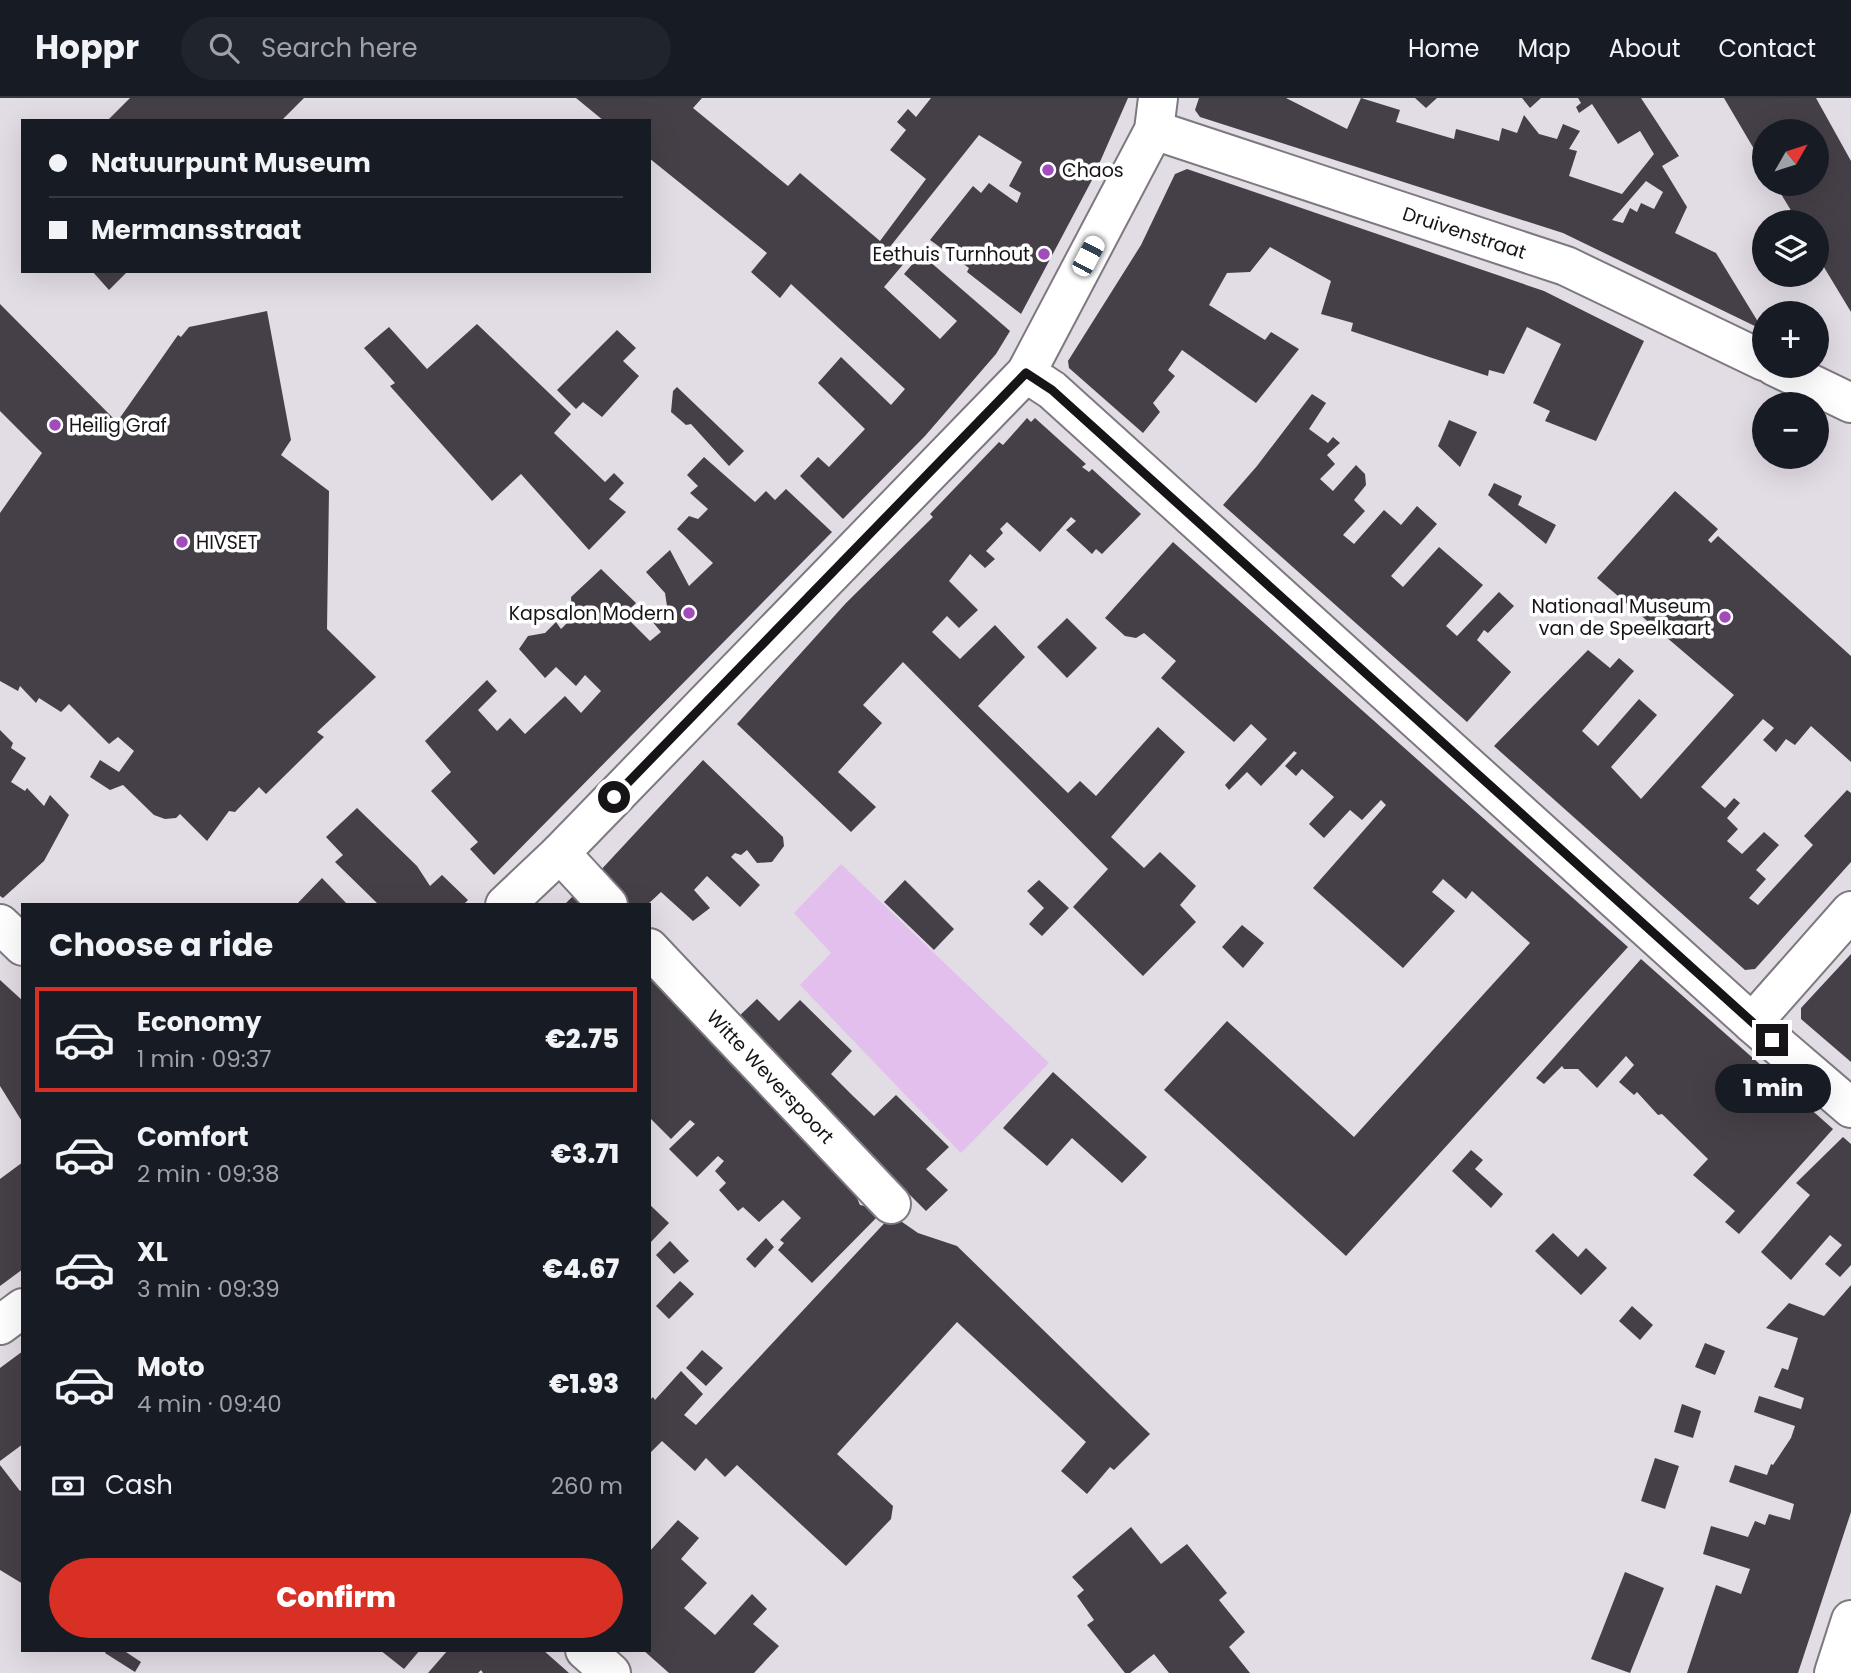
<!DOCTYPE html>
<meta charset="utf-8">
<style>
:root{--surface:#171b24;--page:#20242c;--text:#f1f3f6;--muted:#9ea1a6;--line:#363941;--accent:#d93025}
body{margin:0;font-family:Poppins,sans-serif;background:var(--page);color:var(--text);height:100vh;display:flex;flex-direction:column;font-size:26px;white-space:nowrap}
*{box-sizing:border-box;margin:0}
p{font-size:23px;color:var(--muted)}
.icon{flex:none;width:38px;height:38px;fill:none;stroke:currentColor;stroke-width:2;stroke-linecap:round;stroke-linejoin:round}
.map{position:relative;flex:1;overflow:hidden}
.details{position:absolute;left:21px;top:805px;width:630px;height:749px;display:flex;flex-direction:column;background:var(--surface);border-radius:0px;box-shadow:0 7px 28px #0002}
.details>*{flex:none}
.top-card{position:absolute;left:21px;top:21px;width:630px;height:154px;border-radius:0px;box-shadow:0 7px 28px #0002;display:grid;align-content:center;height:154px;padding:0 28px;background:var(--surface)}
.needle{width:46px;rotate:51deg}
.buttons{position:absolute;left:1752px;top:21px;display:grid;gap:14px}
.buttons a{display:grid;place-items:center;width:77px;height:77px;border-radius:50%;background:var(--surface);box-shadow:0 7px 28px #0002;font-size:35px}
.end{position:absolute;width:32px;height:32px;margin:-16px;border:9px solid #161417;background:#fff;box-shadow:0 0 0 4px #fff}
.from{border-radius:50%}
.bubble{position:absolute;height:49px;border-radius:24px;background:var(--surface);box-shadow:0 7px 28px #0002;font-size:23px;font-weight:800;line-height:49px;text-align:center}
.car{position:absolute;width:21px;height:42px;margin:-21px -10px;border-radius:9px;box-shadow:0 0 5px 2px #0007;background:linear-gradient(#fff 24%,#345 0 40%,#fff 0 76%,#345 0 86%,#fff 0)}
.top-card b{display:flex;align-items:center;gap:24px;height:66px;font-size:26px}
.top-card b+b{border-top:2px solid var(--line)}
.top-card i{width:18px;height:18px;background:var(--text)}
ul{padding:0;list-style:none}
li{display:flex;align-items:center;gap:21px;height:105px;margin:0 14px 10px;padding:0 14px;border:4px solid transparent;border-radius:0px}
li div{flex:1}
li b{display:block;font-size:26px}
li em{font-style:normal;font-weight:800}
li.active{border-color:var(--accent)}
li>.icon{width:63px;height:63px;stroke-width:1.5}
h2{padding:0 28px;font-size:32px;line-height:84px}
.pay{display:flex;align-items:center;gap:18px;height:77px;padding:0 28px;font-size:26px}
.pay p{margin-inline-start:auto}
.button{display:flex;gap:14px;margin-top:auto;padding:14px 28px}
.button a{flex:1;height:80px;border-radius:42px;background:var(--accent);color:#fff;font-size:28px;font-weight:800;line-height:80px;text-align:center}
header{display:flex;align-items:center;gap:42px;box-sizing:border-box;height:98px;padding:0 35px;background:var(--surface);border-bottom:2px solid var(--line)}
header strong{font-size:33px}
nav{display:flex;gap:38px;margin-inline-start:auto;font-size:24px}
.search{width:490px;height:63px;background:var(--page);display:flex;align-items:center;gap:18px;box-sizing:border-box;padding:0 24px;border-radius:38px;color:var(--muted);font-size:26px}
.map>svg:first-child{display:block}
.green{fill:#e3bfee}
.building{fill:#454047;fill-rule:evenodd}
.lines{fill:none;stroke-linecap:round;stroke-linejoin:round}
.street-casing{stroke:#7e7880;stroke-width:42}
.secondary-casing{stroke:#7e7880;stroke-width:42}
.street{stroke:#fff;stroke-width:38}
.secondary{stroke:#fff;stroke-width:38}
.route{stroke:#161417;stroke-width:9}
.poi-dot{fill:#a14cbb;stroke:#fff;stroke-width:2.5}
.labels{text-anchor:middle;dominant-baseline:central;stroke-width:7;stroke-linejoin:round;paint-order:stroke}
.poi-label{font-size:19px;fill:#161417;stroke:#fff;text-anchor:start}
.street-label{font-size:19px;fill:#161417;stroke:#fff}
</style>
<header>
<strong>Hoppr</strong>
<div class="search"><svg class="icon" aria-label="search" viewBox="0 0 24 24"><circle cx="10" cy="10" r="6"/><path d="M15 15l6 6"/></svg>Search here</div>
<nav><a>Home</a><a>Map</a><a>About</a><a>Contact</a></nav>
</header>
<div class="map">
<svg width="1851" height="1575" viewBox="0 0 1851 1575">
<rect width="100%" height="100%" fill="#e2dce4"/>
<path class="green" d="M 841,766 L 1049,965 L 961,1055 L 800,887 L 831,855 L 794,815 Z"/>
<g class="building">
<path d="M 130,0 L 304,0 L 281,23 L 107,23 Z"/>
<path d="M 576,0 L 702,0 L 693,10 L 788,88 L 800,75 L 880,143 L 926,81 L 890,52 L 906,32 L 897,24 L 908,11 L 916,19 L 931,0 L 1128,0 L 1092,82 L 1021,216 L 967,174 L 969,170 L 930,142 L 973,88 L 981,95 L 989,85 L 1017,105 L 1021,95 L 1009,88 L 1022,64 L 979,37 L 889,150 L 906,163 L 884,189 L 940,241 L 957,223 L 904,176 L 921,156 L 1010,233 L 996,256 L 925,338 L 843,421 L 800,378 L 818,359 L 829,369 L 865,331 L 818,285 L 841,259 L 891,307 L 905,291 L 791,186 L 780,200 L 751,174 L 767,155 L 649,60 L 649,23 L 604,23 Z"/>
<path d="M 1199,0 L 1286,0 L 1347,31 L 1361,0 L 1400,12 L 1396,24 L 1454,41 L 1456,31 L 1499,43 L 1502,30 L 1517,35 L 1524,17 L 1539,36 L 1557,41 L 1563,26 L 1580,33 L 1569,51 L 1577,53 L 1569,78 L 1622,96 L 1654,56 L 1640,33 L 1618,46 L 1592,6 L 1579,15 L 1576,9 L 1581,5 L 1578,0 L 1641,0 L 1679,58 L 1662,68 L 1687,109 L 1675,135 L 1716,155 L 1763,232 L 1563,135 L 1200,19 L 1195,12 ZM 1646,83 L 1663,94 L 1654,111 L 1641,105 L 1637,114 L 1630,110 L 1623,125 L 1612,122 Z"/>
<path d="M 1415,0 L 1437,0 L 1426,10 Z"/>
<path d="M 1522,0 L 1541,0 L 1530,10 Z"/>
<path d="M 1724,0 L 1816,0 L 1851,63 L 1851,214 L 1816,156 L 1816,124 L 1798,124 L 1775,86 L 1816,86 L 1816,33 L 1764,33 L 1764,68 Z"/>
<path d="M 1187,71 L 1544,193 L 1644,243 L 1596,343 L 1545,323 L 1550,313 L 1533,305 L 1561,246 L 1527,229 L 1504,276 L 1489,272 L 1488,278 L 1429,259 L 1351,233 L 1353,225 L 1321,216 L 1331,183 L 1270,149 L 1250,174 L 1227,175 L 1209,207 L 1265,242 L 1271,234 L 1299,251 L 1256,305 L 1182,252 L 1168,272 L 1175,278 L 1153,305 L 1160,314 L 1143,335 L 1069,270 L 1068,263 L 1141,147 L 1175,76 Z"/>
<path d="M 92,173 L 128,173 L 109,192 Z"/>
<path d="M 0,206 L 117,324 L 178,237 L 181,239 L 189,229 L 267,213 L 291,342 L 281,357 L 329,393 L 327,531 L 376,579 L 317,634 L 324,639 L 266,696 L 259,689 L 235,714 L 229,713 L 207,743 L 180,716 L 176,720 L 165,721 L 154,717 L 123,687 L 110,692 L 90,679 L 100,662 L 119,674 L 134,653 L 118,639 L 109,646 L 69,606 L 61,614 L 39,600 L 36,605 L 20,588 L 18,593 L 0,583 L 0,415 L 42,355 L 0,313 Z"/>
<path d="M 477,226 L 571,316 L 554,335 L 605,384 L 614,375 L 624,385 L 609,401 L 626,414 L 589,452 L 521,376 L 492,403 L 390,288 L 395,285 L 364,250 L 389,229 L 427,271 Z"/>
<path d="M 617,232 L 636,250 L 623,263 L 639,278 L 602,319 L 583,304 L 576,311 L 557,292 Z"/>
<path d="M 677,289 L 744,353 L 729,368 L 691,326 L 686,327 L 671,314 L 673,293 Z"/>
<path d="M 1312,296 L 1326,305 L 1309,331 L 1328,345 L 1333,339 L 1340,345 L 1327,357 L 1335,366 L 1320,381 L 1333,393 L 1356,367 L 1365,376 L 1366,387 L 1354,402 L 1365,413 L 1343,437 L 1354,446 L 1384,412 L 1401,427 L 1417,408 L 1437,426 L 1391,478 L 1403,489 L 1439,449 L 1483,487 L 1446,528 L 1457,538 L 1499,494 L 1514,508 L 1488,535 L 1484,532 L 1477,542 L 1511,574 L 1467,624 L 1223,407 L 1257,368 Z"/>
<path d="M 1027,320 L 1031,324 L 1035,320 L 1086,366 L 1082,369 L 1089,374 L 1092,371 L 1141,416 L 1102,456 L 1096,451 L 1092,456 L 1066,432 L 1076,423 L 1071,419 L 1040,454 L 1007,424 L 1000,431 L 1003,435 L 986,453 L 995,461 L 985,470 L 970,456 L 949,483 L 978,512 L 959,530 L 947,518 L 932,534 L 960,561 L 995,527 L 1025,559 L 978,608 L 1068,695 L 1080,683 L 1096,698 L 1158,629 L 1185,654 L 1111,739 L 1144,770 L 1160,754 L 1196,788 L 1180,807 L 1196,824 L 1143,878 L 1073,809 L 1108,771 L 903,564 L 863,607 L 882,625 L 838,674 L 876,709 L 851,734 L 737,626 L 846,505 L 933,419 L 930,416 L 999,344 L 1003,347 Z"/>
<path d="M 1449,322 L 1477,334 L 1460,369 L 1438,348 Z"/>
<path d="M 704,359 L 755,404 L 766,393 L 775,402 L 786,391 L 832,434 L 494,777 L 470,751 L 478,744 L 431,693 L 451,674 L 425,643 L 487,582 L 497,593 L 478,612 L 497,633 L 510,620 L 525,636 L 565,598 L 581,615 L 601,593 L 585,577 L 576,588 L 556,569 L 545,580 L 519,551 L 528,538 L 545,535 L 556,524 L 561,531 L 572,520 L 571,499 L 601,471 L 636,505 L 624,517 L 650,543 L 661,534 L 652,523 L 667,508 L 665,495 L 646,474 L 670,452 L 689,488 L 713,465 L 677,431 L 689,418 L 698,421 L 708,411 L 690,395 L 698,388 L 687,377 Z"/>
<path d="M 1494,385 L 1522,398 L 1518,407 L 1556,427 L 1546,446 L 1488,397 Z"/>
<path d="M 1675,393 L 1718,431 L 1708,442 L 1711,445 L 1718,438 L 1851,558 L 1851,664 L 1811,628 L 1795,647 L 1786,641 L 1776,654 L 1763,642 L 1774,630 L 1763,621 L 1701,689 L 1725,710 L 1734,700 L 1740,705 L 1727,720 L 1738,731 L 1727,743 L 1742,756 L 1764,734 L 1779,747 L 1756,772 L 1766,781 L 1749,800 L 1758,807 L 1813,747 L 1804,738 L 1847,692 L 1851,695 L 1851,764 L 1755,871 L 1745,872 L 1494,648 L 1588,552 L 1610,570 L 1619,560 L 1634,573 L 1582,633 L 1598,648 L 1639,601 L 1657,617 L 1611,669 L 1641,701 L 1734,597 L 1597,480 Z"/>
<path d="M 1173,444 L 1628,849 L 1346,1158 L 1164,992 L 1227,923 L 1354,1039 L 1530,845 L 1472,793 L 1466,801 L 1443,781 L 1432,794 L 1455,813 L 1403,870 L 1313,790 L 1386,707 L 1381,702 L 1362,722 L 1350,712 L 1324,740 L 1309,726 L 1334,699 L 1302,671 L 1296,678 L 1285,668 L 1297,655 L 1294,653 L 1261,688 L 1247,674 L 1229,692 L 1225,687 L 1267,641 L 1251,626 L 1234,644 L 1161,580 L 1176,563 L 1144,535 L 1136,540 L 1125,538 L 1105,520 Z"/>
<path d="M 1067,520 L 1097,550 L 1067,580 L 1037,549 Z"/>
<path d="M 0,632 L 13,645 L 11,650 L 26,660 L 11,684 L 25,693 L 27,690 L 44,708 L 50,697 L 69,717 L 44,763 L 3,800 L 0,798 Z"/>
<path d="M 703,662 L 783,739 L 784,748 L 772,764 L 757,765 L 747,752 L 741,757 L 735,755 L 731,759 L 760,787 L 740,809 L 707,778 L 694,792 L 710,810 L 693,823 L 661,794 L 647,807 L 631,807 L 599,774 Z"/>
<path d="M 357,710 L 417,768 L 430,788 L 442,777 L 468,802 L 463,807 L 379,807 L 335,764 L 343,757 L 326,739 Z"/>
<path d="M 322,780 L 348,807 L 296,807 Z"/>
<path d="M 905,782 L 954,831 L 934,852 L 884,804 Z"/>
<path d="M 1039,782 L 1069,810 L 1042,838 L 1029,826 L 1044,810 L 1027,793 Z"/>
<path d="M 580,791 L 595,807 L 564,807 Z"/>
<path d="M 1242,827 L 1264,845 L 1243,870 L 1222,849 Z"/>
<path d="M 1851,856 L 1851,964 L 1801,921 L 1801,910 Z"/>
<path d="M 1641,861 L 1833,1031 L 1739,1136 L 1725,1124 L 1735,1113 L 1693,1077 L 1708,1061 L 1662,1016 L 1658,1017 L 1637,994 L 1634,997 L 1619,984 L 1634,967 L 1626,958 L 1597,990 L 1578,971 L 1564,971 L 1562,968 L 1544,986 L 1536,980 Z"/>
<path d="M 649,869 L 848,1079 L 860,1107 L 865,1108 L 871,1103 L 883,1113 L 812,1185 L 778,1152 L 784,1145 L 780,1142 L 801,1120 L 783,1102 L 759,1124 L 743,1109 L 738,1113 L 719,1092 L 726,1085 L 715,1073 L 724,1063 L 718,1058 L 697,1079 L 669,1051 L 695,1026 L 690,1022 L 671,1041 L 649,1019 Z"/>
<path d="M 0,882 L 23,903 L 23,1025 L 0,988 Z"/>
<path d="M 757,901 L 779,923 L 800,902 L 852,953 L 831,976 L 853,998 L 874,1018 L 896,997 L 949,1049 L 926,1071 L 948,1092 L 926,1113 L 735,922 Z"/>
<path d="M 1053,974 L 1147,1059 L 1122,1085 L 1072,1040 L 1047,1068 L 1003,1030 Z"/>
<path d="M 1843,1039 L 1851,1046 L 1851,1167 L 1840,1179 L 1825,1166 L 1842,1147 L 1830,1137 L 1791,1182 L 1761,1154 L 1810,1097 L 1796,1085 Z"/>
<path d="M 1471,1052 L 1483,1062 L 1475,1071 L 1503,1096 L 1491,1110 L 1452,1073 Z"/>
<path d="M 23,1064 L 23,1171 L 0,1188 L 0,1081 Z"/>
<path d="M 649,1106 L 669,1125 L 649,1146 Z"/>
<path d="M 892,1117 L 918,1135 L 957,1148 L 1150,1336 L 1114,1372 L 1110,1369 L 1087,1396 L 1061,1373 L 1086,1344 L 957,1224 L 837,1356 L 893,1408 L 891,1421 L 846,1468 L 737,1367 L 725,1379 L 706,1360 L 695,1373 L 662,1343 L 651,1354 L 649,1303 L 653,1299 L 655,1302 L 681,1273 L 703,1296 L 684,1317 L 696,1327 Z"/>
<path d="M 1553,1135 L 1578,1159 L 1586,1150 L 1607,1170 L 1581,1197 L 1535,1153 Z"/>
<path d="M 766,1140 L 774,1149 L 755,1170 L 746,1161 Z"/>
<path d="M 670,1143 L 689,1163 L 674,1176 L 656,1157 Z"/>
<path d="M 680,1183 L 694,1196 L 669,1221 L 656,1208 Z"/>
<path d="M 1851,1187 L 1851,1414 L 1798,1575 L 1687,1575 L 1716,1487 L 1741,1496 L 1750,1471 L 1703,1456 L 1711,1428 L 1748,1439 L 1755,1423 L 1765,1427 L 1769,1416 L 1790,1422 L 1794,1406 L 1729,1384 L 1735,1367 L 1767,1377 L 1771,1366 L 1773,1367 L 1791,1340 L 1795,1328 L 1754,1314 L 1759,1298 L 1801,1311 L 1804,1300 L 1774,1289 L 1782,1270 L 1788,1272 L 1798,1240 L 1766,1230 L 1789,1205 L 1824,1218 Z"/>
<path d="M 1632,1208 L 1653,1227 L 1640,1242 L 1619,1223 Z"/>
<path d="M 1705,1245 L 1725,1253 L 1715,1277 L 1695,1269 Z"/>
<path d="M 702,1252 L 723,1270 L 706,1288 L 686,1270 Z"/>
<path d="M 23,1253 L 23,1346 L 0,1363 L 0,1270 Z"/>
<path d="M 1682,1306 L 1701,1313 L 1693,1340 L 1674,1334 Z"/>
<path d="M 1655,1360 L 1679,1368 L 1665,1411 L 1641,1403 Z"/>
<path d="M 0,1367 L 20,1393 L 23,1391 L 23,1486 L 0,1472 Z"/>
<path d="M 678,1422 L 699,1440 L 681,1461 L 707,1485 L 684,1510 L 715,1537 L 752,1496 L 767,1511 L 753,1526 L 779,1548 L 754,1575 L 669,1575 L 643,1552 L 649,1552 L 649,1454 Z"/>
<path d="M 1131,1429 L 1161,1466 L 1187,1446 L 1227,1495 L 1219,1502 L 1245,1534 L 1229,1549 L 1250,1575 L 1169,1575 L 1154,1556 L 1130,1575 L 1125,1575 L 1087,1527 L 1094,1522 L 1077,1498 L 1084,1492 L 1072,1479 Z"/>
<path d="M 1625,1474 L 1664,1490 L 1630,1575 L 1591,1561 Z"/>
<path d="M 107,1552 L 123,1552 L 141,1564 L 135,1574 L 105,1555 Z"/>
<path d="M 380,1552 L 420,1552 L 404,1571 Z"/>
<path d="M 448,1552 L 543,1552 L 569,1575 L 483,1575 L 481,1572 L 478,1575 L 428,1575 Z"/>
</g>
<g class="lines">
<defs>
<g id="street">
<path id="s1" d="M 1154,32 L 1566,168 L 1764,263"/>
<path d="M 1774,268 L 1851,305"/>
<path d="M 1026,275 L 1052,292 L 1752,925 L 1851,1010"/>
<path d="M 560,755 L 608,807"/>
<path id="s2" d="M 649,850 L 891,1106"/>
<path d="M 1752,925 L 1851,813"/>
<path d="M 585,1552 L 611,1575"/>
<path d="M 1834,1575 L 1851,1522"/>
</g>
<g id="secondary">
<path d="M 505,807 L 560,755 L 1026,275 L 1154,32 L 1158,0"/>
<path d="M 0,826 L 23,848"/>
<path d="M 0,1227 L 23,1210"/>
</g>
</defs>
<use href="#street" class="street-casing"/>
<use href="#secondary" class="secondary-casing"/>
<use href="#street" class="street"/>
<use href="#secondary" class="secondary"/>
</g>
<g class="lines">
<path class="route" d="M 614,699 L 1026,275 L 1052,292 L 1772,942"/>
</g>
<g class="poi-dot">
<circle cx="1048" cy="72" r="7"/>
<circle cx="1044" cy="156" r="7"/>
<circle cx="55" cy="327" r="7"/>
<circle cx="182" cy="444" r="7"/>
<circle cx="689" cy="515" r="7"/>
<circle cx="1725" cy="519" r="7"/>
</g>
<g class="labels">
<g class="poi-label">
<text x="1062" y="72">Chaos</text>
<text x="1030" y="156" text-anchor="end">Eethuis Turnhout</text>
<text x="69" y="327">Heilig Graf</text>
<text x="196" y="444">HIVSET</text>
<text x="1711" y="508" text-anchor="end">Nationaal Museum<tspan x="1711" dy="22">van de Speelkaart</tspan></text>
<text x="675" y="515" text-anchor="end">Kapsalon Modern</text>
</g>
<g class="street-label">
<text stroke="none"><textPath href="#s1" startOffset="327">Druivenstraat</textPath></text>
<text stroke="none"><textPath href="#s2" startOffset="177">Witte Weverspoort</textPath></text>
</g>
</g>
</svg>
<div class="buttons">
<a><svg class="needle" viewBox="-14 -14 28 28"><path d="M0-13l5 13h-10z" fill="#e53935"/><path d="M0 13l5-13h-10z" fill="#9ea1a6"/></svg></a>
<a><svg class="icon" aria-label="layers" viewBox="0 0 24 24"><path d="M12 4l9 5-9 5-9-5zM3 14l9 5 9-5"/></svg></a>
<a>+</a>
<a>−</a>
</div>
<i class="end from" style="left:614px;top:699px"></i>
<i class="end" style="left:1772px;top:942px"></i>
<div class="bubble" style="left:1715px;top:966px;width:116px">1 min</div>
<i class="car" style="left:1088px;top:158px;rotate:28deg"></i>
<div class="top-card">
<b><i class="from"></i>Natuurpunt Museum</b>
<b><i></i>Mermansstraat</b>
</div>
<section class="details">
<h2>Choose a ride</h2>
<ul>
<li class="active"><svg class="icon" aria-label="car" viewBox="0 0 24 24"><path d="M5 17H2v-5l4-1 3-4h7l3 4 3 1v5h-3M9 17h6M6 11h13"/><circle cx="7" cy="17" r="2"/><circle cx="17" cy="17" r="2"/></svg><div><b>Economy</b><p>1 min · 09:37</p></div><em>€2.75</em></li>
<li><svg class="icon" aria-label="car" viewBox="0 0 24 24"><path d="M5 17H2v-5l4-1 3-4h7l3 4 3 1v5h-3M9 17h6M6 11h13"/><circle cx="7" cy="17" r="2"/><circle cx="17" cy="17" r="2"/></svg><div><b>Comfort</b><p>2 min · 09:38</p></div><em>€3.71</em></li>
<li><svg class="icon" aria-label="car" viewBox="0 0 24 24"><path d="M5 17H2v-5l4-1 3-4h7l3 4 3 1v5h-3M9 17h6M6 11h13"/><circle cx="7" cy="17" r="2"/><circle cx="17" cy="17" r="2"/></svg><div><b>XL</b><p>3 min · 09:39</p></div><em>€4.67</em></li>
<li><svg class="icon" aria-label="car" viewBox="0 0 24 24"><path d="M5 17H2v-5l4-1 3-4h7l3 4 3 1v5h-3M9 17h6M6 11h13"/><circle cx="7" cy="17" r="2"/><circle cx="17" cy="17" r="2"/></svg><div><b>Moto</b><p>4 min · 09:40</p></div><em>€1.93</em></li>
</ul>
<div class="pay"><svg class="icon" aria-label="cash" viewBox="0 0 24 24"><path d="M3 7h18v10H3z"/><circle cx="12" cy="12" r="2"/></svg>Cash<p>260 m</p></div>
<div class="button"><a>Confirm</a></div>
</section>
</div>
